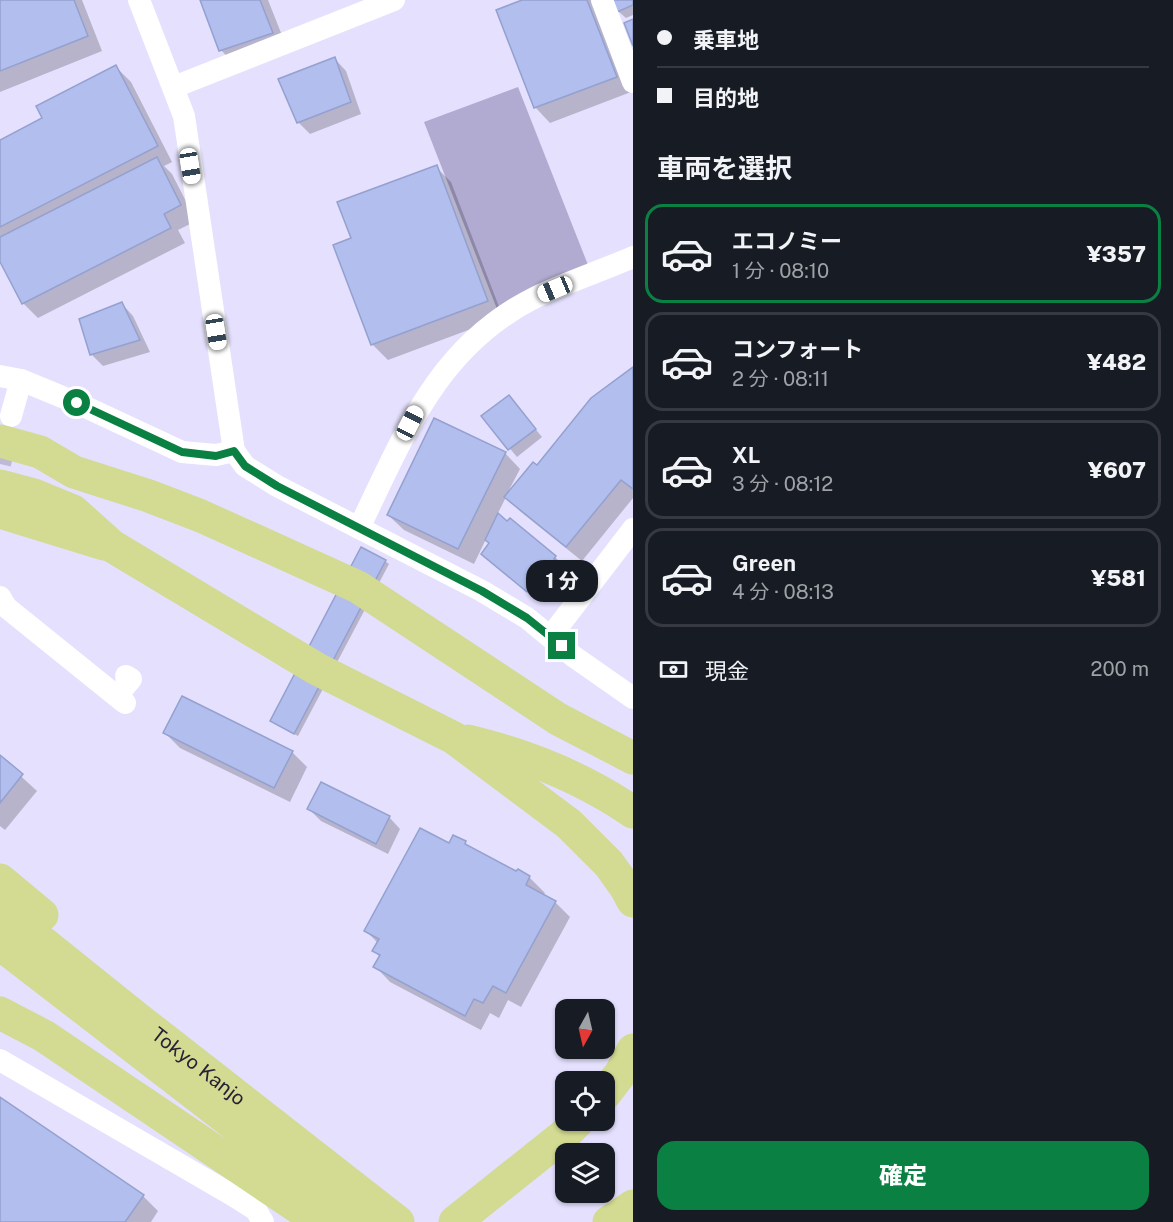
<!DOCTYPE html>
<html lang="ja">
<meta charset="utf-8">
<style>
:root{--surface:#171b24;--page:#20242c;--text:#f1f3f6;--muted:#9ea1a6;--line:#363941;--accent:#0b8043}
body{margin:0;font-family:"Public Sans","Noto Sans JP",sans-serif;background:var(--page);color:var(--text);height:100vh;display:flex;flex-direction:column;font-size:22px;white-space:nowrap}
*{box-sizing:border-box;margin:0}
p{font-size:20px;color:var(--muted)}
.icon{flex:none;width:33px;height:33px;fill:none;stroke:currentColor;stroke-width:2;stroke-linecap:round;stroke-linejoin:round}
.map{position:relative;flex:1;overflow:hidden}
.drawer{display:flex;flex-direction:column;background:var(--surface);width:540px}
.drawer>*{flex:none}
.top-card{display:grid;align-content:center;height:132px;padding:0 24px;background:var(--surface)}
.needle{width:39px;rotate:188deg}
.buttons{position:absolute;left:555px;top:999px;display:grid;gap:12px}
.buttons a{display:grid;place-items:center;width:60px;height:60px;border-radius:12px;background:var(--surface);box-shadow:0 2px 4px #0004;font-size:30px}
.end{position:absolute;width:27px;height:27px;margin:-14px;border:8px solid #0b8043;background:#fff;box-shadow:0 0 0 3px #fff}
.from{border-radius:50%}
.bubble{position:absolute;height:42px;border-radius:18px;background:var(--surface);box-shadow:0 2px 4px #0004;font-size:20px;font-weight:800;line-height:42px;text-align:center}
.car{position:absolute;width:18px;height:36px;margin:-18px -9px;border-radius:8px;box-shadow:0 0 4px 2px #0007;background:linear-gradient(#fff 24%,#345 0 40%,#fff 0 76%,#345 0 86%,#fff 0)}
.top-card b{display:flex;align-items:center;gap:21px;height:57px;font-size:22px}
.top-card b+b{border-top:2px solid var(--line)}
.top-card i{width:15px;height:15px;background:var(--text)}
ul{padding:0;list-style:none}
li{display:flex;align-items:center;gap:18px;height:99px;margin:0 12px 9px;padding:0 12px;border:3px solid var(--line);border-radius:18px}
li div{flex:1}
li b{display:block;font-size:22px}
li em{font-style:normal;font-weight:800}
li.on{border-color:var(--accent)}
li>.icon{width:54px;height:54px;stroke-width:1.5}
h2{padding:0 24px;font-size:27px;line-height:72px}
.pay{display:flex;align-items:center;gap:15px;height:66px;padding:0 24px;font-size:22px}
.pay p{margin-inline-start:auto}
.button{display:flex;gap:12px;margin-top:auto;padding:12px 24px}
.button a{flex:1;height:69px;border-radius:18px;background:var(--accent);color:#fff;font-size:24px;font-weight:800;line-height:69px;text-align:center}
main{display:flex;flex:1;min-height:0}
.map>svg:first-child{display:block}
.green{fill:#b1abd1}
.shadow{fill:#0003}
.building{fill:#b1beee;stroke:#94a1cf;stroke-width:1.5}
.lines{fill:none;stroke-linecap:round;stroke-linejoin:round}
.minor-tunnel{stroke:#bebad6;stroke-width:22;stroke-dasharray:22 11;stroke-linecap:butt}
.minor{stroke:#fff;stroke-width:22}
.highway{stroke:#d3da91;stroke-width:33}
.route{stroke:#0b8043;stroke-width:8}
.labels{text-anchor:middle;dominant-baseline:central;stroke-width:5;stroke-linejoin:round;paint-order:stroke}
.street-label{font-size:20px;fill:#272336;stroke:#fff}
</style>
<main>
<div class="map">
<svg width="633" height="1222" viewBox="0 0 633 1222">
<rect width="100%" height="100%" fill="#e4e0fe"/>
<path class="green" d="M 518,87 L 588,265 L 497,309 L 424,122 Z"/>
<g class="shadow">
<path d="M 0,0 L 82,0 L 102,51 L 0,92 Z"/>
<path d="M 202,0 L 268,0 L 287,48 L 236,66 L 221,50 Z"/>
<path d="M 526,0 L 596,0 L 631,92 L 550,123 L 535,107 Z"/>
<path d="M 633,0 L 633,15 L 626,18 L 618,11 Z"/>
<path d="M 335,59 L 346,71 L 361,114 L 310,134 L 298,122 Z"/>
<path d="M 116,67 L 131,82 L 172,162 L 164,166 L 172,174 L 196,221 L 178,230 L 185,243 L 38,318 L 23,303 L 0,259 L 0,141 L 44,119 Z"/>
<path d="M 436,167 L 451,182 L 503,317 L 388,360 L 373,345 L 335,246 L 353,239 Z"/>
<path d="M 122,304 L 133,316 L 150,352 L 103,366 L 91,354 Z"/>
<path d="M 633,369 L 633,498 L 582,561 L 521,512 L 506,497 L 497,515 L 555,557 L 567,569 L 564,571 L 568,576 L 554,594 L 549,590 L 540,602 L 483,554 L 491,544 L 486,539 L 474,564 L 404,530 L 388,515 L 505,453 L 520,469 L 508,492 L 537,467 Z"/>
<path d="M 509,397 L 542,437 L 517,457 L 483,416 Z"/>
<path d="M 385,561 L 389,564 L 298,736 L 275,724 L 271,720 Z"/>
<path d="M 165,733 L 292,752 L 307,767 L 290,802 L 180,748 Z"/>
<path d="M 0,757 L 37,791 L 5,830 L 0,826 Z"/>
<path d="M 309,809 L 389,817 L 400,829 L 388,854 L 321,821 Z"/>
<path d="M 465,843 L 472,849 L 517,873 L 529,877 L 545,893 L 543,896 L 555,902 L 570,917 L 521,1007 L 508,1000 L 499,1018 L 490,1013 L 481,1030 L 390,982 L 375,966 L 380,957 L 374,951 L 378,943 L 366,931 L 449,845 Z"/>
<path d="M 0,1099 L 143,1196 L 158,1211 L 151,1222 L 0,1222 Z"/>
</g>
<g class="building">
<path d="M 0,0 L 74,0 L 88,36 L 0,71 Z"/>
<path d="M 200,0 L 260,0 L 273,33 L 219,51 Z"/>
<path d="M 522,0 L 587,0 L 617,77 L 534,108 L 496,10 Z"/>
<path d="M 612,0 L 633,0 L 633,5 L 617,12 Z"/>
<path d="M 633,19 L 633,46 L 624,23 Z"/>
<path d="M 335,57 L 351,102 L 297,123 L 278,79 Z"/>
<path d="M 116,65 L 158,146 L 0,227 L 0,140 L 42,118 L 36,106 Z"/>
<path d="M 157,157 L 181,205 L 164,214 L 171,228 L 22,304 L 0,262 L 0,237 Z"/>
<path d="M 437,165 L 488,301 L 371,345 L 333,245 L 351,238 L 337,202 Z"/>
<path d="M 122,302 L 140,340 L 90,355 L 79,319 Z"/>
<path d="M 633,367 L 633,489 L 621,480 L 566,547 L 504,497 L 533,462 L 537,465 L 591,398 Z"/>
<path d="M 509,395 L 536,429 L 508,450 L 481,416 Z"/>
<path d="M 434,418 L 506,452 L 458,549 L 387,515 Z"/>
<path d="M 498,513 L 507,521 L 510,518 L 556,556 L 554,559 L 558,563 L 541,583 L 537,580 L 527,592 L 481,554 L 489,543 L 485,540 Z"/>
<path d="M 361,547 L 386,560 L 294,734 L 270,721 Z"/>
<path d="M 182,696 L 293,751 L 274,788 L 163,733 Z"/>
<path d="M 0,755 L 23,774 L 0,803 Z"/>
<path d="M 321,782 L 390,816 L 376,844 L 307,809 Z"/>
<path d="M 420,828 L 449,843 L 453,835 L 466,841 L 465,844 L 516,871 L 518,869 L 530,876 L 526,885 L 556,901 L 506,993 L 493,986 L 483,1003 L 474,999 L 465,1016 L 373,967 L 380,955 L 372,951 L 379,939 L 364,931 Z"/>
<path d="M 0,1097 L 144,1195 L 125,1222 L 0,1222 Z"/>
</g>
<g class="lines">
<path class="minor-tunnel" d="M 0,464 L 8,430"/>
<g class="minor">
<path d="M 139,0 L 184,116 L 234,451 L 245,466 L 277,486 L 482,591 L 527,618 L 573,656 L 633,698"/>
<path d="M 602,0 L 633,82"/>
<path d="M 174,87 L 394,0"/>
<path d="M 0,376 L 21,380 L 77,403 L 182,452 L 216,455 L 234,451"/>
<path d="M 11,416 L 21,380"/>
<path d="M 359,528 C 404,436 437,346 536,297 C 567,282 601,271 633,257"/>
<path d="M 0,597 L 6,607 L 125,703"/>
<path d="M 551,636 L 633,529"/>
<path d="M 117,696 L 131,679 L 126,676"/>
<path d="M 0,1060 L 234,1196 L 256,1210 L 263,1222"/>
</g>
<g class="highway">
<path d="M 0,441 L 40,452 L 74,472 L 149,496 L 201,516 L 358,587 L 558,719 L 633,758"/>
<path d="M 0,486 L 34,495 L 73,511 L 112,546 L 317,669 L 454,738 L 569,824 L 609,864 L 626,888 L 633,901"/>
<path d="M 0,512 L 104,544"/>
<path d="M 468,741 C 526,755 583,778 633,812"/>
<path d="M 0,880 L 42,915"/>
<path id="s1" d="M 0,908 L 137,1018 L 398,1222"/>
<path d="M 0,944 L 361,1222"/>
<path d="M 0,1013 L 44,1036 L 320,1222"/>
<path d="M 604,1095 L 620,1074 L 633,1050"/>
<path d="M 455,1222 L 563,1136 L 579,1120"/>
<path d="M 609,1222 L 633,1206"/>
</g>
</g>
<g class="lines">
<path class="route" d="M 77,403 L 182,452 L 216,456 L 234,451 L 245,466 L 277,486 L 482,591 L 527,618 L 562,646"/>
</g>
<g class="labels">
<g class="street-label">
<text stroke="none"><textPath href="#s1" startOffset="254">Tokyo Kanjo</textPath></text>
</g>
</g>
</svg>
<div class="buttons">
<a><svg class="needle" viewBox="-14 -14 28 28"><path d="M0-13l5 13h-10z" fill="#e53935"/><path d="M0 13l5-13h-10z" fill="#9ea1a6"/></svg></a>
<a><svg class="icon" aria-label="locate" viewBox="0 0 24 24"><circle cx="12" cy="12" r="6"/><path d="M12 2v4M12 18v4M2 12h4M18 12h4"/></svg></a>
<a><svg class="icon" aria-label="layers" viewBox="0 0 24 24"><path d="M12 4l9 5-9 5-9-5zM3 14l9 5 9-5"/></svg></a>
</div>
<i class="end from" style="left:77px;top:403px"></i>
<i class="end" style="left:562px;top:646px"></i>
<div class="bubble" style="left:526px;top:560px;width:72px">1 分</div>
<i class="car" style="left:190px;top:166px;rotate:171deg"></i>
<i class="car" style="left:555px;top:289px;rotate:247deg"></i>
<i class="car" style="left:216px;top:332px;rotate:171deg"></i>
<i class="car" style="left:410px;top:423px;rotate:27deg"></i>
</div>
<section class="drawer">
<div class="top-card">
<b><i class="from"></i>乗車地</b>
<b><i></i>目的地</b>
</div>
<h2>車両を選択</h2>
<ul>
<li class="on"><svg class="icon" aria-label="car" viewBox="0 0 24 24"><path d="M5 17H2v-5l4-1 3-4h7l3 4 3 1v5h-3M9 17h6M6 11h13"/><circle cx="7" cy="17" r="2"/><circle cx="17" cy="17" r="2"/></svg><div><b>エコノミー</b><p>1 分 · 08:10</p></div><em>¥357</em></li>
<li><svg class="icon" aria-label="car" viewBox="0 0 24 24"><path d="M5 17H2v-5l4-1 3-4h7l3 4 3 1v5h-3M9 17h6M6 11h13"/><circle cx="7" cy="17" r="2"/><circle cx="17" cy="17" r="2"/></svg><div><b>コンフォート</b><p>2 分 · 08:11</p></div><em>¥482</em></li>
<li><svg class="icon" aria-label="car" viewBox="0 0 24 24"><path d="M5 17H2v-5l4-1 3-4h7l3 4 3 1v5h-3M9 17h6M6 11h13"/><circle cx="7" cy="17" r="2"/><circle cx="17" cy="17" r="2"/></svg><div><b>XL</b><p>3 分 · 08:12</p></div><em>¥607</em></li>
<li><svg class="icon" aria-label="car" viewBox="0 0 24 24"><path d="M5 17H2v-5l4-1 3-4h7l3 4 3 1v5h-3M9 17h6M6 11h13"/><circle cx="7" cy="17" r="2"/><circle cx="17" cy="17" r="2"/></svg><div><b>Green</b><p>4 分 · 08:13</p></div><em>¥581</em></li>
</ul>
<div class="pay"><svg class="icon" aria-label="cash" viewBox="0 0 24 24"><path d="M3 7h18v10H3z"/><circle cx="12" cy="12" r="2"/></svg>現金<p>200 m</p></div>
<div class="button"><a>確定</a></div>
</section>
</main>
